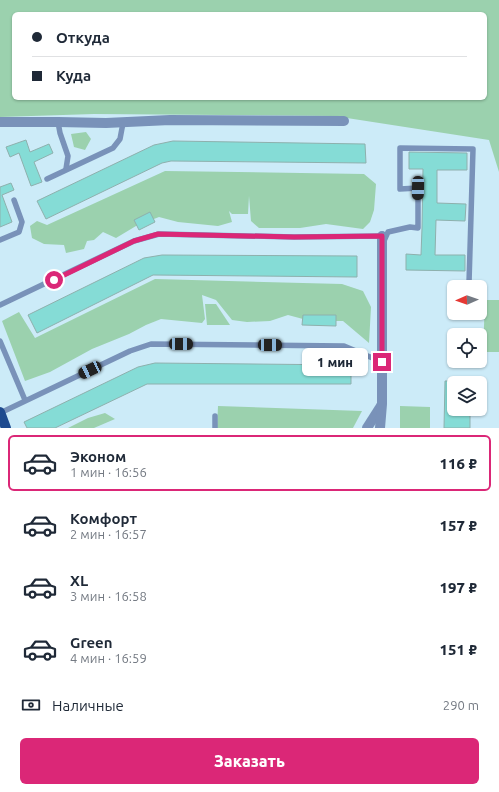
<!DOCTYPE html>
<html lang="ru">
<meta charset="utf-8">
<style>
:root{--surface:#fff;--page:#f2f2f3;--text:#1f2937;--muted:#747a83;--line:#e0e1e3;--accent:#db2777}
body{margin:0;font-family:Ubuntu,sans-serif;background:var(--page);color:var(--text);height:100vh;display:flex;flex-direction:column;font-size:15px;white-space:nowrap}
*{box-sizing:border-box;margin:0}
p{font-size:13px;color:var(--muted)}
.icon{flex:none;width:22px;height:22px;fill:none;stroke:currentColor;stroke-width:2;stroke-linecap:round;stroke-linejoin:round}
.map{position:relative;height:428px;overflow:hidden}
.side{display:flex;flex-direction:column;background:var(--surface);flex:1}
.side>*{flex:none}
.guide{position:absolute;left:12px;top:12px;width:475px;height:88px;border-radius:6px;box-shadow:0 1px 3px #0004;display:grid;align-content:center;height:88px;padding:0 20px;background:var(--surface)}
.needle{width:26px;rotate:268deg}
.tools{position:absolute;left:447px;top:280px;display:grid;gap:8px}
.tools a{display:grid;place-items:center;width:40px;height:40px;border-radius:6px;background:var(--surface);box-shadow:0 1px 3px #0004;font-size:20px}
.end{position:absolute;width:18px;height:18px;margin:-9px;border:5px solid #db2777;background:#fff;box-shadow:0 0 0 2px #fff}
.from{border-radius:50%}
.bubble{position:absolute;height:28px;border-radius:6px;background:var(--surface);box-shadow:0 1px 3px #0004;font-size:13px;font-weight:800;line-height:28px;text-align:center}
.car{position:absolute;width:12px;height:24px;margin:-12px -6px;border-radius:5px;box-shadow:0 0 3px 1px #0007;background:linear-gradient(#222 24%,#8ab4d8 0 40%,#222 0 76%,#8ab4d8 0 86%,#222 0)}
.guide b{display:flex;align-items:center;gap:14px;height:38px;font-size:15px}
.guide b+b{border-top:1px solid var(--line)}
.guide i{width:10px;height:10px;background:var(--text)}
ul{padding:7px 0 0;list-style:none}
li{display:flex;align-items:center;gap:12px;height:56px;margin:0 8px 6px;padding:0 12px;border:2px solid transparent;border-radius:6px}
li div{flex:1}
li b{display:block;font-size:15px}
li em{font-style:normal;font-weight:800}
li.active{border-color:var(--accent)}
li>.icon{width:36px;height:36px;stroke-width:1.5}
.pay{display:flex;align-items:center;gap:10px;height:44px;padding:0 20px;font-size:15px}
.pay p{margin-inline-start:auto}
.cta{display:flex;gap:8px;margin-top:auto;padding:8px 20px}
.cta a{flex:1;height:46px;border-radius:6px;background:var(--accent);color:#fff;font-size:16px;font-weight:800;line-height:46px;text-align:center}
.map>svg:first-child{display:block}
.green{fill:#9bd1ae;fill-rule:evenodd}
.building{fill:#85dcd6;stroke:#8eb0ad}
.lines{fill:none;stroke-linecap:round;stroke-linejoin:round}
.service{stroke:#7992b9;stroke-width:5.5}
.minor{stroke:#7992b9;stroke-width:10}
.primary{stroke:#1e4b8f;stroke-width:10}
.route{stroke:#db2777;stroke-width:5}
</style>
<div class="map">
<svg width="499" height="428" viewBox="0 0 499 428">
<rect width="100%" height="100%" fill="#ccebf8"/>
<g class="green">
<path d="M 0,0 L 499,0 L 499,172 L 489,140 L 334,116 L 94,114 L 0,117 ZM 14,14 L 485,14 L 485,98 L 14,98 Z"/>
<path d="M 86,132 L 91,139 L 85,150 L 74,147 L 71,134 Z"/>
<path d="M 165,171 L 364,174 L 376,184 L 374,210 L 370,222 L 363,229 L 326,224 L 300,228 L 259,228 L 251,221 L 249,196 L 248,214 L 232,214 L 229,211 L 232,222 L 218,226 L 178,222 L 159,217 L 136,226 L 116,238 L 103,232 L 94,240 L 87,241 L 84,249 L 66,253 L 64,245 L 44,244 L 32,238 L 30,226 L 37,221 L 47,225 Z"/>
<path d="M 155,279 L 342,284 L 363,291 L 371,307 L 369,343 L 343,321 L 330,321 L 318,323 L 288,315 L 270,321 L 247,322 L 232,320 L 216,300 L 202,295 L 205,319 L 202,323 L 161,319 L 146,325 L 129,334 L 92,349 L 50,372 L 25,381 L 2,321 L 19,312 L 35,338 Z"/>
<path d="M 485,300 L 499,300 L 499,352 L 483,352 Z"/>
<path d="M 205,304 L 216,304 L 230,325 L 207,325 Z"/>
<path d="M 218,406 L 362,411 L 353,428 L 217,428 Z"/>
<path d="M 400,406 L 430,407 L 430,428 L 400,428 Z"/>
<path d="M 105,413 L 115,419 L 94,428 L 68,428 L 88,418 Z"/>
</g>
<g class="building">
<path d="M 26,140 L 30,152 L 49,144 L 53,153 L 34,162 L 42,182 L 31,186 L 19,153 L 10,157 L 6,147 Z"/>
<path d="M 173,141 L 365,144 L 366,163 L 171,161 L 162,163 L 46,219 L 37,201 L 154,145 Z"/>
<path d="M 409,152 L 467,153 L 467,170 L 437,170 L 437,203 L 466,204 L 465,221 L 436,220 L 435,255 L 465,255 L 465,271 L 406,270 L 406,254 L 421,255 L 422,228 L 423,169 L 409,169 Z"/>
<path d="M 11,183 L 14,190 L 2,195 L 12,222 L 0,227 L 0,187 Z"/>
<path d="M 150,212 L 155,222 L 139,230 L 134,220 Z"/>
<path d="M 162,255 L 357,256 L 357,277 L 153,275 L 37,333 L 28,315 L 144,258 Z"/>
<path d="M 303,315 L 336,315 L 336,326 L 302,325 Z"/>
<path d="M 155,363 L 351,365 L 351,384 L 147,384 L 55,428 L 27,428 L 24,422 L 138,367 Z"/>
<path d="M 445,381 L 454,381 L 454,409 L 470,409 L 470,428 L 444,428 Z"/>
</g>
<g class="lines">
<g class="service">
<path d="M 58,122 L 60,133 L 68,156 L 66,169"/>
<path d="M 47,179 L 113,148 L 120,139 L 123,123"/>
<path d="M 0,240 L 19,232 L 22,222 L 14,200"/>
<path d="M 384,241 L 388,232 L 410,227 L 418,228 L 418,188 L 400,189 L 400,148 L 473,149 L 469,283"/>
<path d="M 0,305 L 134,241 L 159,234 L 294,237 L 382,236"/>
<path d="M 0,341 L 25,400"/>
<path d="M 0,413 L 130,351 L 151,344 L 344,346 L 382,362"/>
<path d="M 215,428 L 215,416"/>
</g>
<g class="minor">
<path d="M 0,122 L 58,122 L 106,123 L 170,120 L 344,121"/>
<path d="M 367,428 L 381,406"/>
<path d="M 380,428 L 382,404 L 382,236"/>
</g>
<path class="primary" d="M 0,412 L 6,428"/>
</g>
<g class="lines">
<path class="route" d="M 54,280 L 134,241 L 158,234 L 294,237 L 382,236 L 382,362"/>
</g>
</svg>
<div class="tools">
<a><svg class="needle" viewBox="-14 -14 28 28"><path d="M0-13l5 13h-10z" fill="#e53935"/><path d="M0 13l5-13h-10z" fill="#747a83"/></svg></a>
<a><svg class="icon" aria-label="locate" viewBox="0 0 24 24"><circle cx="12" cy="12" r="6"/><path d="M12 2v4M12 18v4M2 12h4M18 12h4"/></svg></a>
<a><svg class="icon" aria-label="layers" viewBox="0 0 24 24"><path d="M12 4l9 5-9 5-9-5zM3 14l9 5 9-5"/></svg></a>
</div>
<i class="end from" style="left:54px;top:280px"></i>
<i class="end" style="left:382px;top:362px"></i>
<div class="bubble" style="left:302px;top:348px;width:66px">1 мин</div>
<i class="car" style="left:418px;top:188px;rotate:181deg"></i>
<i class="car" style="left:181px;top:344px;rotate:91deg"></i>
<i class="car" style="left:270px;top:345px;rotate:91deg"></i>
<i class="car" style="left:90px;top:370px;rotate:245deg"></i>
<div class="guide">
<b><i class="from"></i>Откуда</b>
<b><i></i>Куда</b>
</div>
</div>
<section class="side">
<ul>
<li class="active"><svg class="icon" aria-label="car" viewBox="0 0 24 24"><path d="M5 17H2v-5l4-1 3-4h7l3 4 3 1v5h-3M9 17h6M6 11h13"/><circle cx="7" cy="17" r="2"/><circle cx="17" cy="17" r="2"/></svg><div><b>Эконом</b><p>1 мин · 16:56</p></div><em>116 ₽</em></li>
<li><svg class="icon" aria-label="car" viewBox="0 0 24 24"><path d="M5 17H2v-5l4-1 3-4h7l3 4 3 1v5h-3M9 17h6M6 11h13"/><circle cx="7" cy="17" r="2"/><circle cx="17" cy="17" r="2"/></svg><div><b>Комфорт</b><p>2 мин · 16:57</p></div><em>157 ₽</em></li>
<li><svg class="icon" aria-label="car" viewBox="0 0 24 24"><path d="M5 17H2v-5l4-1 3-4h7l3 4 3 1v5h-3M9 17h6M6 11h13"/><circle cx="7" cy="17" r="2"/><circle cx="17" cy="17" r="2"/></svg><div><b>XL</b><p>3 мин · 16:58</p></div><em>197 ₽</em></li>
<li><svg class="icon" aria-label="car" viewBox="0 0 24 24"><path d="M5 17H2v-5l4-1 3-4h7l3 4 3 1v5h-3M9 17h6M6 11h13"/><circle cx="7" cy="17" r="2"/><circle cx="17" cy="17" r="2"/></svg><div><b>Green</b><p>4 мин · 16:59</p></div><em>151 ₽</em></li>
</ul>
<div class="pay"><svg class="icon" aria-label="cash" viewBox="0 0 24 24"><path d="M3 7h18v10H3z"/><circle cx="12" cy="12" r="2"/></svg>Наличные<p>290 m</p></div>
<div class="cta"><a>Заказать</a></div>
</section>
